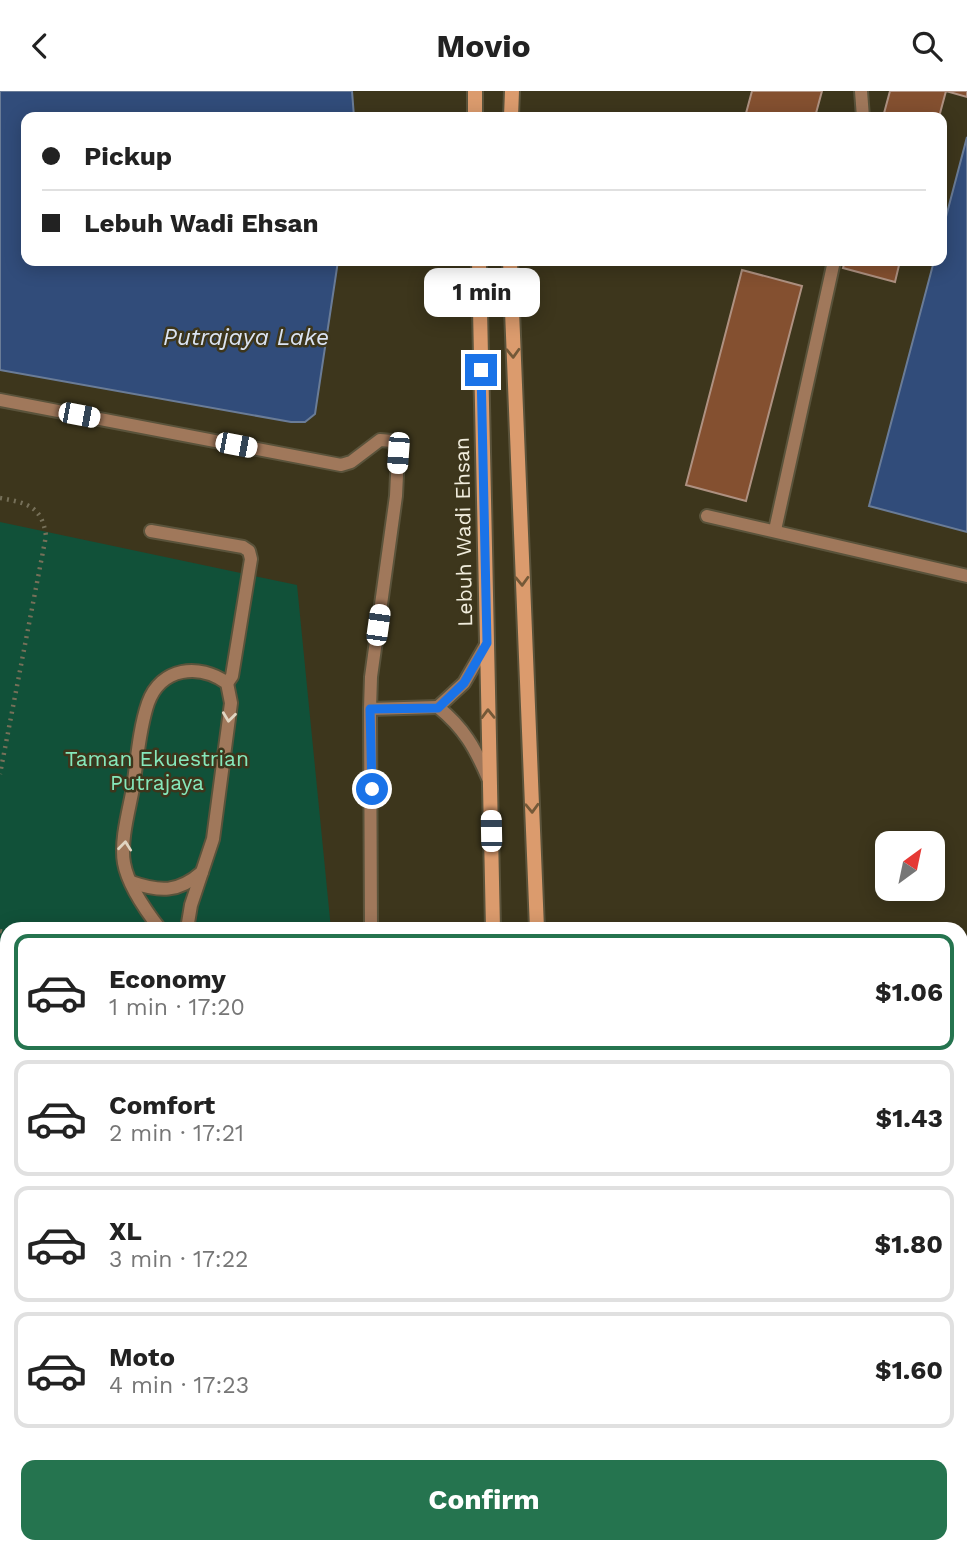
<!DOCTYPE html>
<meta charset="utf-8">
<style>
:root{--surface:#fff;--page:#f2f2f2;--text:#222;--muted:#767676;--line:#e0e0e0;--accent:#25744f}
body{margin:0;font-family:"Work Sans",sans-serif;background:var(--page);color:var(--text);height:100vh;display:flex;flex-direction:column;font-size:26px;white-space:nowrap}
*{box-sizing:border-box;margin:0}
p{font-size:23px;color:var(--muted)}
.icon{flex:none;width:38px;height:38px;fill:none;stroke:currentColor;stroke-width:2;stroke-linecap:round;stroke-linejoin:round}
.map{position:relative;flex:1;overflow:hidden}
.details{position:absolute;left:0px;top:831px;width:968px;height:632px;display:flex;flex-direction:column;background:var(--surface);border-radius:21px 21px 0 0;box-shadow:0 4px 18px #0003}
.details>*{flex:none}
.banner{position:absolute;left:21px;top:21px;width:926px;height:154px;border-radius:14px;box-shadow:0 4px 18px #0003;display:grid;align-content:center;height:154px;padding:0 21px;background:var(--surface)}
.needle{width:46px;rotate:33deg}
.buttons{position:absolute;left:875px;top:740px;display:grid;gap:14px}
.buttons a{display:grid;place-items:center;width:70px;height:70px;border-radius:14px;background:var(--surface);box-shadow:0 4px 18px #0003;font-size:35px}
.end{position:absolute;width:32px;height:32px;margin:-16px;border:9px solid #1a73e8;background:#fff;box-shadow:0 0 0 4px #fff}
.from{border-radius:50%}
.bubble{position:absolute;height:49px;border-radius:14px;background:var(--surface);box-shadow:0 4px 18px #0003;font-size:23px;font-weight:700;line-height:49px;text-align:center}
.car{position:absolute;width:21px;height:42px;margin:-21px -10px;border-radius:9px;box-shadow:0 0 5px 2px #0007;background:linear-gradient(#fff 24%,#345 0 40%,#fff 0 76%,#345 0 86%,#fff 0)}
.banner b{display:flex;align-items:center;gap:24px;height:66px;font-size:26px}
.banner b+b{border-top:2px solid var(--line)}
.banner i{width:18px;height:18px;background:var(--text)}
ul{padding:12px 0 0;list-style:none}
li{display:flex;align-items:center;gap:21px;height:116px;margin:0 14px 10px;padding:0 7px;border:4px solid var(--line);border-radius:14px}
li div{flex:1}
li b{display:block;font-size:26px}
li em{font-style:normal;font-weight:700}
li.selected{border-color:var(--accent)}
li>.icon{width:63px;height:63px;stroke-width:1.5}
.button{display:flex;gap:14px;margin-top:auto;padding:14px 21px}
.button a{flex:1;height:80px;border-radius:14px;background:var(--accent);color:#fff;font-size:28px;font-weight:700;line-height:80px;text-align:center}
header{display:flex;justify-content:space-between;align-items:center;height:91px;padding:0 21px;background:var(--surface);font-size:32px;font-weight:700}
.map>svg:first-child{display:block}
.green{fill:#115139}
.water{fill:#314c7a;stroke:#6a7c97;stroke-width:2}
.building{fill:#845030;stroke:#ae9181;stroke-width:2}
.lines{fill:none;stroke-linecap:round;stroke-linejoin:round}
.lane-casing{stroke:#5a533b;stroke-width:16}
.secondary-casing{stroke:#5a533b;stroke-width:18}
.path{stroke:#767059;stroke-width:4.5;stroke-dasharray:2 5;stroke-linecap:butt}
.lane{stroke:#a0785b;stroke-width:12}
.secondary{stroke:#db9b6d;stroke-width:14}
.oneway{stroke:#745938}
.oneway2{stroke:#e0d5c2}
.route{stroke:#1a73e8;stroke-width:9}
.labels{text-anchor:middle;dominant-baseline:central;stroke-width:5;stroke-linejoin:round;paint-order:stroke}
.street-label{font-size:21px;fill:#f0ecdc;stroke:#3d361c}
.park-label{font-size:21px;fill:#86e8bb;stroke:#3d361c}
.water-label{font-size:23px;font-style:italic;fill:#dbe4f3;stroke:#3d361c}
</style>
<header><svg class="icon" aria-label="back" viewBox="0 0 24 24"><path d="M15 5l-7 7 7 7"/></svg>Movio<svg class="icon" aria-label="search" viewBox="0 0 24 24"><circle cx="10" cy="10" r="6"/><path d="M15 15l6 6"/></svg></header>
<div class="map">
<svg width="967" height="1462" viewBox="0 0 967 1462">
<rect width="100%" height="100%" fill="#3d361c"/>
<path class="green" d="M 0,431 L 297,494 L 331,838 L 7,838 L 7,1456 L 389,1456 L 389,1462 L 0,1462 Z"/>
<g class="water">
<path d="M 0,0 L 352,0 L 354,26 L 26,26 L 26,170 L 338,170 L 315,323 L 305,331 L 291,331 L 0,279 Z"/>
<path d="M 967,46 L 967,441 L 869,415 L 934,170 L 942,170 L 942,141 Z"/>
</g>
<g class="building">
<path d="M 752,0 L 822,0 L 815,26 L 745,26 Z"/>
<path d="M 890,0 L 967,0 L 967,6 L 946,0 L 939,26 L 883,26 Z"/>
<path d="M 845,170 L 900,170 L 895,191 L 843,177 Z"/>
<path d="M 742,179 L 802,195 L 746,410 L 686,394 Z"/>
</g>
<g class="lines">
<defs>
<g id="lane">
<path d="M 861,0 L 863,26"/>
<path d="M 0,309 L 341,374 L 351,371 L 380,349 L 392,350 L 398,362 L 396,405 L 371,586 L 370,618 L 438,616"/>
<path d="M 707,425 L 967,485"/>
<path d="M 775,439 L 834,170"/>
<path d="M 151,440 L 243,456 L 249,460 L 251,468 L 232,585 L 227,592"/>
<path d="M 487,552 L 464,592 L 438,616 C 464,637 475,657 488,687"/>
<path d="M 370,618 L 371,838"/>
<path d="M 131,791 C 160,801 178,802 202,781"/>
<path d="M 160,838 C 146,820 128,795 124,772 C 120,750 129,719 133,697 C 137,670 139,638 148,612 C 161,576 199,572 227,592 L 231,612 L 213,748 L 191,814 L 187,838"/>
<path d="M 961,1105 L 967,1104"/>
<path d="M 961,1316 L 967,1317"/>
<path d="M 943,1456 L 952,1462"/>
<path d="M 717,1462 L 719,1456"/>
</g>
<g id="secondary">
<path d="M 475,0 L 475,26"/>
<path d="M 511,26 L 512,0"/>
<path d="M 479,170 L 493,838"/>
<path d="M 510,170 L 537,838"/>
<path d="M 505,1456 L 505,1462"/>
<path d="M 554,1456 L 554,1462"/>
</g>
</defs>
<use href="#lane" class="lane-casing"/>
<use href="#secondary" class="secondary-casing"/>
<g class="path">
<path d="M 0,407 C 27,412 42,415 46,445 L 0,683"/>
<path d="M 0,840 L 7,842"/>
</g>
<use href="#lane" class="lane"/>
<use href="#secondary" class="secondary"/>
</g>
<defs><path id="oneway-chevron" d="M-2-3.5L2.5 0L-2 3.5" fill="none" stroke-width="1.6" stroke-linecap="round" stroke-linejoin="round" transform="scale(1.75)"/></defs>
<g class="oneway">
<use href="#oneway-chevron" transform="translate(513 262) rotate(88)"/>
<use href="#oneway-chevron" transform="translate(522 490) rotate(88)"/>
<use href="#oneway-chevron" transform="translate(488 623) rotate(-91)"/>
<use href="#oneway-chevron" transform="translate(532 717) rotate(88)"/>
</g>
<g class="oneway2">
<use href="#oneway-chevron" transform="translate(229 626) rotate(97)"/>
<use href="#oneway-chevron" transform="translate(125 755) rotate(-84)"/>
</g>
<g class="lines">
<path class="route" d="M 372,698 L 370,618 L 438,617 L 464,592 L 487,552 L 481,279"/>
</g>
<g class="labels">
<g class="street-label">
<text transform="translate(463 441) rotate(-91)">Lebuh Wadi Ehsan</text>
</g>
<g class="park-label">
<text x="157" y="667">Taman Ekuestrian<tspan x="157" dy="24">Putrajaya</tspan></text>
</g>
<g class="water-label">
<text x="246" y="246">Putrajaya Lake</text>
</g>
</g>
</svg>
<div class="buttons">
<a><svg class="needle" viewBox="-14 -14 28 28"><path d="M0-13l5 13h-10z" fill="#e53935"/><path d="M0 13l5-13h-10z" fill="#767676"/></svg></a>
</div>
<i class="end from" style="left:372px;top:698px"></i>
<i class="end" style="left:481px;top:279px"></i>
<div class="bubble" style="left:424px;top:177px;width:116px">1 min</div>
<i class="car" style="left:79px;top:324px;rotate:101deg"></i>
<i class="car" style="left:236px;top:354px;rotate:101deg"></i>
<i class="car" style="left:398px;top:362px;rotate:184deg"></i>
<i class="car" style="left:378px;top:534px;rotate:8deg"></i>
<i class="car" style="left:491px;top:740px;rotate:359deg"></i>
<div class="banner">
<b><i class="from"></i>Pickup</b>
<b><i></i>Lebuh Wadi Ehsan</b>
</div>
<section class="details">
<ul>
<li class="selected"><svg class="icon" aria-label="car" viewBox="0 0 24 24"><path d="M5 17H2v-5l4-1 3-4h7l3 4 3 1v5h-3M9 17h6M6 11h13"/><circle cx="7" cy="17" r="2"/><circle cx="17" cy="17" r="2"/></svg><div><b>Economy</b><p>1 min · 17:20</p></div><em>$1.06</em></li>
<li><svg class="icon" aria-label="car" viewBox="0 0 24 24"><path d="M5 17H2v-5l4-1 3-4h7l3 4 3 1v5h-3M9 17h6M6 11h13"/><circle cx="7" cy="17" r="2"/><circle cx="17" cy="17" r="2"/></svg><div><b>Comfort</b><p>2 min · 17:21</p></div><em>$1.43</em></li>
<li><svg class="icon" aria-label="car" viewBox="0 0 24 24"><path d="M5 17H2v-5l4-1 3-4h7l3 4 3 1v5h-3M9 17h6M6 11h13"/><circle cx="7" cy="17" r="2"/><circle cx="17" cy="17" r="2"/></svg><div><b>XL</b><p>3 min · 17:22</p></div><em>$1.80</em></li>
<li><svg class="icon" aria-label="car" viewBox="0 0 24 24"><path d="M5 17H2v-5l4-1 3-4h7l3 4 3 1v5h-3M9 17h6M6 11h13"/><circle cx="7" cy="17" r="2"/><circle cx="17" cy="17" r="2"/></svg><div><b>Moto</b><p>4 min · 17:23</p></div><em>$1.60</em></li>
</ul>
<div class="button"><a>Confirm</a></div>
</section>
</div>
